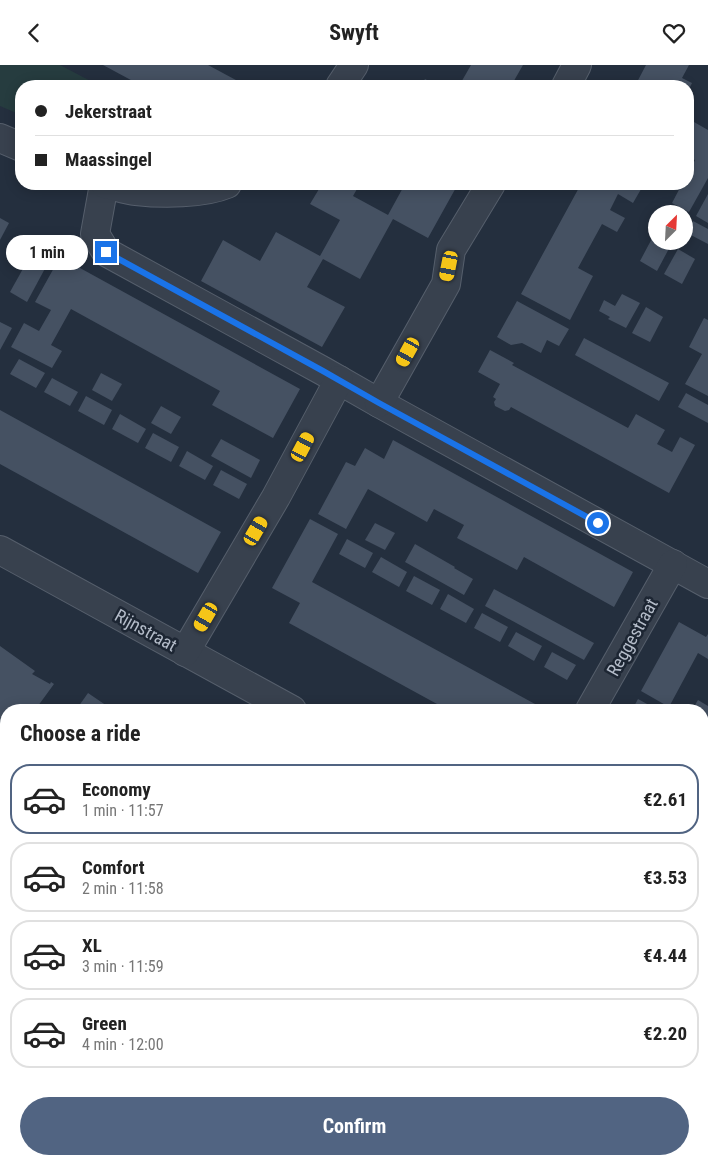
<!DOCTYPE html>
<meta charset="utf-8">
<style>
:root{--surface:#fff;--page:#f2f2f2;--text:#222;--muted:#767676;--line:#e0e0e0;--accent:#516482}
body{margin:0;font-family:"Roboto Condensed",sans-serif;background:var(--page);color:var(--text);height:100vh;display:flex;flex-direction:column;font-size:19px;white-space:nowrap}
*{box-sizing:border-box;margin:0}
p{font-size:16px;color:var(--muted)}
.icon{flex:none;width:28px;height:28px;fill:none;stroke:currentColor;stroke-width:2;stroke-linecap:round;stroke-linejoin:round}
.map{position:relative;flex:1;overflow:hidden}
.sheet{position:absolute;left:0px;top:639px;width:709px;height:461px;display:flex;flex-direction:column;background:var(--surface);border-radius:20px 20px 0 0;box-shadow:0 2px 12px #0003}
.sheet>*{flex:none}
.top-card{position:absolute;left:15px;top:15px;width:679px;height:110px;border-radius:20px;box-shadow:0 2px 12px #0003;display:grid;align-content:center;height:110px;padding:0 20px;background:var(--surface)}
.needle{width:32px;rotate:24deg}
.tools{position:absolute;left:648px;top:140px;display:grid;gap:10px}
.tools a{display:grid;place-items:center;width:45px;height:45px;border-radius:50%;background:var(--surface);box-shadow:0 2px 12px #0003;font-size:25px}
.end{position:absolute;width:22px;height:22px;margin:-11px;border:6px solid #1a73e8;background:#fff;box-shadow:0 0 0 2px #fff}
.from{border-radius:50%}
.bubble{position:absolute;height:35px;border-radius:18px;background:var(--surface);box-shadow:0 2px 12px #0003;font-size:16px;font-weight:700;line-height:35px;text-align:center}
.car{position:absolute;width:15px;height:30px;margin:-15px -8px;border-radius:6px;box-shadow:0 0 4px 1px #0007;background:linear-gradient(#f5c518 24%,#345 0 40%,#f5c518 0 76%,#345 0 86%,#f5c518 0)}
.top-card b{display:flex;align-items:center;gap:18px;height:48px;font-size:19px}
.top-card b+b{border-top:1px solid var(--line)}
.top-card i{width:12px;height:12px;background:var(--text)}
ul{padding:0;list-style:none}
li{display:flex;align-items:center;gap:15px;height:70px;margin:0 10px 8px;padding:0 10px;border:2px solid var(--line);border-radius:20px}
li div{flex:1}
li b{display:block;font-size:19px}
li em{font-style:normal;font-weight:700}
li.current{border-color:var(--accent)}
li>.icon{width:45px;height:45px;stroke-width:1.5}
h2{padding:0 20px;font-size:22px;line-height:60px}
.action{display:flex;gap:10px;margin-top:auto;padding:10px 20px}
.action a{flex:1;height:58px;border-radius:30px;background:var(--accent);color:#fff;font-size:20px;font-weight:700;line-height:58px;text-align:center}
header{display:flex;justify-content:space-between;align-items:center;height:65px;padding:0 20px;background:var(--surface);font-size:22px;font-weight:700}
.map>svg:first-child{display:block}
.green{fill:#263c3f}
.building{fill:#455162}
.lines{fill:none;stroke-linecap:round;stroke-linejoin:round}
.minor-casing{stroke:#565f6c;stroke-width:30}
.minor{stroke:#38414e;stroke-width:28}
.route{stroke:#1a73e8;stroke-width:6}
.labels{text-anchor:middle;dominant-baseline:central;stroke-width:5;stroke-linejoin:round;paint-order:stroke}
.street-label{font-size:18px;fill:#b4bcc9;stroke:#1d2633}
</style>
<header><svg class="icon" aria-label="back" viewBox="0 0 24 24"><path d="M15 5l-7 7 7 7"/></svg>Swyft<svg class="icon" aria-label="heart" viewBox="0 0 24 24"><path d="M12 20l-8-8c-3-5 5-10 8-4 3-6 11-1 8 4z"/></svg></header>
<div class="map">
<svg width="708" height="1099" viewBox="0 0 708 1099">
<rect width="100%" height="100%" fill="#242f3e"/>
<path class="green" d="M 0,0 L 60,0 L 100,21 L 21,21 L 21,50 L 0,41 Z"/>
<g class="building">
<path d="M 103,0 L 208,0 L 247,21 L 142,21 Z"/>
<path d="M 471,0 L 523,0 L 511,21 L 459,21 Z"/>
<path d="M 646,0 L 689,0 L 682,13 L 692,18 L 688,26 L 688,21 L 635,21 Z"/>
<path d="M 425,14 L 438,21 L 421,21 Z"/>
<path d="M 694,57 L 708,65 L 708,113 L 689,147 L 672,138 L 682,119 L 688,119 L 688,109 L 695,95 L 688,92 L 688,70 Z"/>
<path d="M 322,119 L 331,119 L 339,123 L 342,119 L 347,119 L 357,124 L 353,131 L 388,150 L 405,119 L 458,119 L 428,173 L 393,154 L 360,214 L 323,194 L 307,222 L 345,242 L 322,282 L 201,216 L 223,175 L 260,196 L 276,167 L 320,191 L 340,155 L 310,139 Z"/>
<path d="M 581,119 L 644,119 L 633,138 L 618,129 L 610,145 L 625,153 L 617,167 L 602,159 L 578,203 L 593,211 L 570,255 L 521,229 Z"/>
<path d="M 708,129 L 708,158 L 696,151 Z"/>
<path d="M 0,153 L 9,158 L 0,175 Z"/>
<path d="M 693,156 L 708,164 L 708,179 L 687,168 Z"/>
<path d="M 656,166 L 656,176 L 673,176 L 657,206 L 640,196 Z"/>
<path d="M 39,175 L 56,183 L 27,237 L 10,227 Z"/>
<path d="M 678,184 L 695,194 L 682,219 L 664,209 Z"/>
<path d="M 60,192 L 300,324 L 273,373 L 212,340 L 220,326 L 71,244 L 51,280 L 62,286 L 52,303 L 11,282 L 24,258 L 39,266 L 51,245 L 35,237 Z"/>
<path d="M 622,229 L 640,238 L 626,263 L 608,254 L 610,252 L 599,246 L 604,235 L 615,241 Z"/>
<path d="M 517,236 L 569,264 L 559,281 L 547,275 L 541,288 L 522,278 L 511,280 L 497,272 Z"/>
<path d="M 646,242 L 663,252 L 650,277 L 632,268 Z"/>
<path d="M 704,253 L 708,255 L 708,331 L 685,319 L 702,289 L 689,282 Z"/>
<path d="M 0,257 L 12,263 L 0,285 Z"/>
<path d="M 584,273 L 669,318 L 659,336 L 575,290 Z"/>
<path d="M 490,285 L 514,298 L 512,300 L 628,363 L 636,349 L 665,365 L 657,379 L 672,387 L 680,372 L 695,380 L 669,428 L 511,342 L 509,345 L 505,346 L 495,341 L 494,337 L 496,334 L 493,332 L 500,319 L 478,307 Z"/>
<path d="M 19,294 L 45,308 L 36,323 L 10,309 Z"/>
<path d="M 101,308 L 122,319 L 112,336 L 92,325 Z"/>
<path d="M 52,313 L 78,327 L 70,341 L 44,327 Z"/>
<path d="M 686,328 L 708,340 L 708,358 L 678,342 Z"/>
<path d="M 86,331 L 112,345 L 104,360 L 78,346 Z"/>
<path d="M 161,341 L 181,352 L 171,369 L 151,358 Z"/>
<path d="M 0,345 L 221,467 L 198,508 L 0,399 Z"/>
<path d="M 120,349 L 146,364 L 138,378 L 112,364 Z"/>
<path d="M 153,368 L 179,382 L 171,397 L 145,383 Z"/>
<path d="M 221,374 L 260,395 L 251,413 L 211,391 Z"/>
<path d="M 393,375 L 633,507 L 614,542 L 524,492 L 517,505 L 457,473 L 464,460 L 434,444 L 427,457 L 368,424 L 346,464 L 318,449 L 346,397 L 355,401 L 365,383 L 384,394 Z"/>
<path d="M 187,386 L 213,401 L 205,415 L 179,401 Z"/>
<path d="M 221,405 L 247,419 L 239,434 L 213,420 Z"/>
<path d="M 310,454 L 338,469 L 312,517 L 546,645 L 448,645 L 289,558 L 300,538 L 272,523 Z"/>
<path d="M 375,458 L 395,468 L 385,485 L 365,475 Z"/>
<path d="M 347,474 L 373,488 L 365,503 L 339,489 Z"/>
<path d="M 415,479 L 455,502 L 454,503 L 473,514 L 464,530 L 405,497 Z"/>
<path d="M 381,492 L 407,507 L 399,522 L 372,507 Z"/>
<path d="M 414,511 L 440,525 L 432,540 L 406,526 Z"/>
<path d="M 494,524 L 594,578 L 584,595 L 485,541 Z"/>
<path d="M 448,529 L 474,544 L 466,558 L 440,544 Z"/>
<path d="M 482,548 L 508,562 L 500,577 L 474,563 Z"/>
<path d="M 679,557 L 706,572 L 708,569 L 708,594 L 698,588 L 669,642 L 641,626 Z"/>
<path d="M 516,567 L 542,581 L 534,596 L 508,581 Z"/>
<path d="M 0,581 L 35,606 L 32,609 L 50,619 L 51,617 L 54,619 L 35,645 L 6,645 L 6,685 L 2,691 L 0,689 Z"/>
<path d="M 552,587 L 576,600 L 567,615 L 544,602 Z"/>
<path d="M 88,628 L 113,645 L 76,645 Z"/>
<path d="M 638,634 L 658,645 L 632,645 Z"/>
<path d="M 698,635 L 708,641 L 708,663 L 702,660 L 702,645 L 692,645 Z"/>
<path d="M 708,673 L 708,691 L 702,688 L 702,683 Z"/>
<path d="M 702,731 L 708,734 L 708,788 L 702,785 Z"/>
<path d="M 0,804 L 6,808 L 6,901 L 0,897 Z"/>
<path d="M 6,966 L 6,989 L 2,986 L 0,989 L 0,975 Z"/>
<path d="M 708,1041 L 708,1099 L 635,1099 L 639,1094 L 702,1094 L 702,1046 L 704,1047 Z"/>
<path d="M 151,1094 L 160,1094 L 157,1099 Z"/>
<path d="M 254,1094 L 284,1094 L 281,1098 L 283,1099 L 250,1099 Z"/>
<path d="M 339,1094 L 341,1094 L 348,1099 L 336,1099 Z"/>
<path d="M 374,1094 L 384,1094 L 391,1099 L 371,1099 Z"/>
<path d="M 404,1094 L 443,1094 L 439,1099 L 401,1099 Z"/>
<path d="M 505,1094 L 544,1094 L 540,1099 L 501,1099 Z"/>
<path d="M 548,1094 L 560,1094 L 567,1099 L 544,1099 Z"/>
<path d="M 588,1094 L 594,1094 L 601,1099 L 584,1099 Z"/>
</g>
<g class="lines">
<defs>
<g id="minor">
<path d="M 340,21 L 354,0"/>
<path d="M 566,21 L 577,0"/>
<path d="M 0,73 L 21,82"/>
<path d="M 104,119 L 95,169 L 106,187 L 323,306 L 379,338 L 708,519"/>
<path d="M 105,119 C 115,121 126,125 136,126 C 162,129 203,129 227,119"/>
<path d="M 379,338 L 446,219 L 451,185 L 491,119"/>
<path d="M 0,485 L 292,645"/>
<path d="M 185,587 L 276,432 L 339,315"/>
<path d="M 590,645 L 673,499"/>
<path d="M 702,870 L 708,873"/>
<path d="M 0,1070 L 6,1075"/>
<path d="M 32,1094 L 40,1099"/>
<path d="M 214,1099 L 218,1094"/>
<path d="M 473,1099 L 476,1094"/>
</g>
</defs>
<use href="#minor" class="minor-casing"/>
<use href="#minor" class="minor"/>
</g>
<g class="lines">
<path class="route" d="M 106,187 L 323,306 L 379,338 L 598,458"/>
</g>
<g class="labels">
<g class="street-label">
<text transform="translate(146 565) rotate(29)">Rijnstraat</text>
<text transform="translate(632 572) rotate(-61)">Reggestraat</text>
</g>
</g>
</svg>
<div class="tools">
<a><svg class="needle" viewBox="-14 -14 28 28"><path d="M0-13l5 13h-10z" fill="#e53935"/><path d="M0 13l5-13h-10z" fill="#767676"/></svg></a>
</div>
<i class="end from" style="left:598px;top:458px"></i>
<i class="end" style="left:106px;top:187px"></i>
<div class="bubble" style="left:6px;top:170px;width:82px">1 min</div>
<i class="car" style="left:449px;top:201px;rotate:191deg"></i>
<i class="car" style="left:408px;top:287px;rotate:209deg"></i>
<i class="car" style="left:303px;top:382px;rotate:28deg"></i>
<i class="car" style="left:256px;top:466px;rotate:30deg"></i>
<i class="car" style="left:206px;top:552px;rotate:210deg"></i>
<div class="top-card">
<b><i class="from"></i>Jekerstraat</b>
<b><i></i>Maassingel</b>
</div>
<section class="sheet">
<h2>Choose a ride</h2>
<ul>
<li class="current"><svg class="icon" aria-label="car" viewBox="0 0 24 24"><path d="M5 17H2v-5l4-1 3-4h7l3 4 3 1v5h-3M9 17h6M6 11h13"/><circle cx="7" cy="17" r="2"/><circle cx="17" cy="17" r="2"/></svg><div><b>Economy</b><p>1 min · 11:57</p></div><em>€2.61</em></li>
<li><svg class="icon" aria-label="car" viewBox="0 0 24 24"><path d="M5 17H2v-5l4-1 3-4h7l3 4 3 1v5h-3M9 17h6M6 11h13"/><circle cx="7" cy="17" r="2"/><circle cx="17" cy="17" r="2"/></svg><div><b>Comfort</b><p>2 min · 11:58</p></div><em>€3.53</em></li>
<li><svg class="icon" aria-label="car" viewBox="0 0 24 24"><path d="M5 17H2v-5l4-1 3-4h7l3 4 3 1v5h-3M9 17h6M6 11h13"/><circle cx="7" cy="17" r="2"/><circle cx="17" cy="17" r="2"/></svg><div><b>XL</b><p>3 min · 11:59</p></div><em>€4.44</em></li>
<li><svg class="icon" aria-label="car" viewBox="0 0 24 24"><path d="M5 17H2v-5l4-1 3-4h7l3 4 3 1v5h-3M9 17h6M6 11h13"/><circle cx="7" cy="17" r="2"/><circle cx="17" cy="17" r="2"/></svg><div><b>Green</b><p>4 min · 12:00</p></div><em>€2.20</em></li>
</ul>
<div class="action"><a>Confirm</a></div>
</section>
</div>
